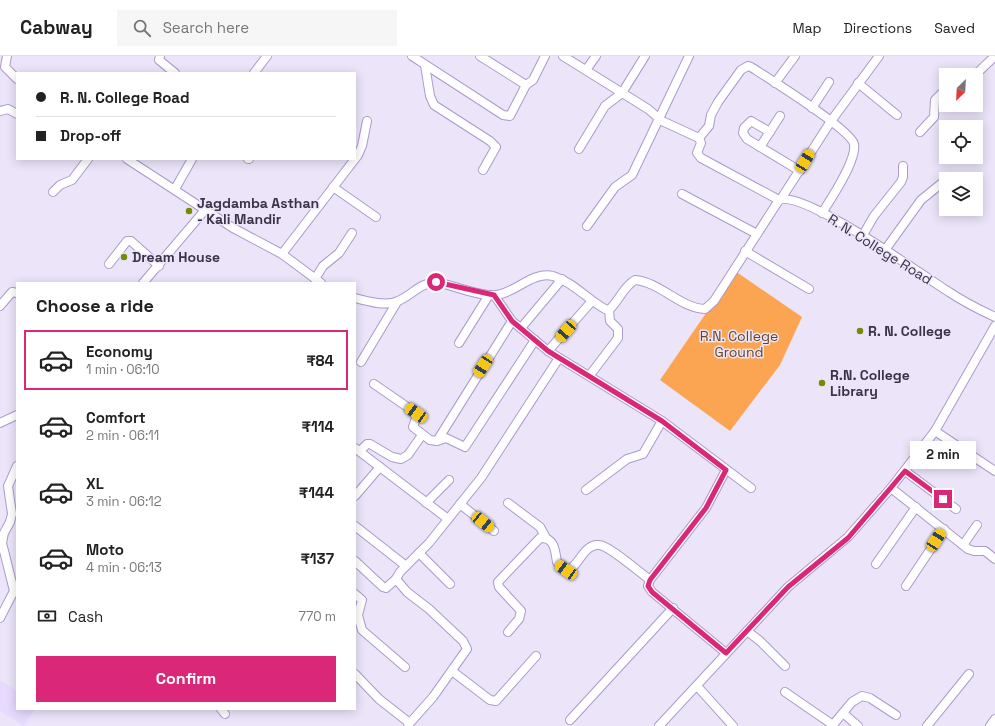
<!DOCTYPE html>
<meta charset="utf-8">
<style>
:root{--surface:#fff;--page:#f6f6f6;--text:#222;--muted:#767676;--line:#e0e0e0;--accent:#db2777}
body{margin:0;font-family:"Space Grotesk",sans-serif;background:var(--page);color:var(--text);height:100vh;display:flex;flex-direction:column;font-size:15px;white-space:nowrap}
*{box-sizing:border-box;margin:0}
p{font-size:13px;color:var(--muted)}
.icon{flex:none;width:22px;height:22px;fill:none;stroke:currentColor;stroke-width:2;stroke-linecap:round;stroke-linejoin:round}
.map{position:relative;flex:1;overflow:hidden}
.panel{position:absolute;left:16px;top:226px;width:340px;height:428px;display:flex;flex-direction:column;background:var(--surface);border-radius:0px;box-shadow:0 2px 10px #0003}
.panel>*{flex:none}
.guide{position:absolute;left:16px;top:16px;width:340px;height:88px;border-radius:0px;box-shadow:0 2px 10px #0003;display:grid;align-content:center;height:88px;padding:0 20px;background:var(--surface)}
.needle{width:26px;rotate:204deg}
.controls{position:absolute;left:939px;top:12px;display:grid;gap:8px}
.controls a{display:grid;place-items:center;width:44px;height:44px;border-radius:0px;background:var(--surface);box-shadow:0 2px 10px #0003;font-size:20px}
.end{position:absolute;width:18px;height:18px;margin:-9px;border:5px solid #db2777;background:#fff;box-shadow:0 0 0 2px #fff}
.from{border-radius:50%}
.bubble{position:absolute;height:28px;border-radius:0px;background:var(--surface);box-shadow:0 2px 10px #0003;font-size:13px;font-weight:800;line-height:28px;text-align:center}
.car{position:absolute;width:12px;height:24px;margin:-12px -6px;border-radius:5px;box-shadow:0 0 3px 1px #0007;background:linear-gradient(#f5c518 24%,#345 0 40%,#f5c518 0 76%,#345 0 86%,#f5c518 0)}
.guide b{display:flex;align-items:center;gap:14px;height:38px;font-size:15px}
.guide b+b{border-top:1px solid var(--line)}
.guide i{width:10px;height:10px;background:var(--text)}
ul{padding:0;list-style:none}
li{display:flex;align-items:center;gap:12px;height:60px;margin:0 8px 6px;padding:0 12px;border:2px solid transparent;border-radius:0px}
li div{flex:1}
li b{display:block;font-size:15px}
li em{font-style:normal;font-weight:800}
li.active{border-color:var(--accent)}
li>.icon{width:36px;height:36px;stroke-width:1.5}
h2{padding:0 20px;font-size:18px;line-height:48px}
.pay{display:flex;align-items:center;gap:10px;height:44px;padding:0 20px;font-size:15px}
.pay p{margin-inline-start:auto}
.primary-button{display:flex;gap:8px;margin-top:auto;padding:8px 20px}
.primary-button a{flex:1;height:46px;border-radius:0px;background:var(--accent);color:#fff;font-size:16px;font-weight:800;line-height:46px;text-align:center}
header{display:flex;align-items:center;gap:24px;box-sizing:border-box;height:56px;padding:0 20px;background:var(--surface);border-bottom:1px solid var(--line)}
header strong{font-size:19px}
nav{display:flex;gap:22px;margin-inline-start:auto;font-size:14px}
.search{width:280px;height:36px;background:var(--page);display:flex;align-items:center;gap:10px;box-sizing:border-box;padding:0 14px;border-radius:0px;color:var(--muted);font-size:15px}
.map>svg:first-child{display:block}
.built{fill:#e7dafe}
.green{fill:#fba452}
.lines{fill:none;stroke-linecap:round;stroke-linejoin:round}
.minor-casing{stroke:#ac99cb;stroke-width:10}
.minor{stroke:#fff;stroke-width:8}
.route{stroke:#db2777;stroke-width:5}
.poi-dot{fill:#738c03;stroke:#ece5fa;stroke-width:1.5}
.labels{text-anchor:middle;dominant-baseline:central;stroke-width:3;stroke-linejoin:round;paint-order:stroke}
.poi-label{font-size:14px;font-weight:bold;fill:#3b3448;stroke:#ece5fa;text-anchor:start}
.street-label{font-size:14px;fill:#3b3448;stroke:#ece5fa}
.park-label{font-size:14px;fill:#684422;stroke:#ece5fa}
</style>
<header>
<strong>Cabway</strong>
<div class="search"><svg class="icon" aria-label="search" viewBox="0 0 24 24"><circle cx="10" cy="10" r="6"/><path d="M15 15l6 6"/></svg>Search here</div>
<nav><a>Map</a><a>Directions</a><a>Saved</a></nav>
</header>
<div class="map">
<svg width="995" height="670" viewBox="0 0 995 670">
<rect width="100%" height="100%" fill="#ece5fa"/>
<path class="built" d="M 0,624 L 17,635 L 17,653 L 35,653 L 24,670 L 0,655 Z"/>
<path class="green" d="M 735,215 L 802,261 L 780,309 L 730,375 L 660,324 Z"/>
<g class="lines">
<defs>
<g id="minor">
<path d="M 7,0 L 5,11 L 17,23"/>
<path d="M 160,0 L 159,4 L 175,17"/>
<path d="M 412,0 L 503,59 L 510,60 L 526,29 L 480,0"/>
<path d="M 563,0 L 648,53 L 662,65 L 699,82 L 701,87 L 697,97 L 701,102 L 779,144"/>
<path d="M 425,9 L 430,40 L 434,49 L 490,85 L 496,91 L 483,114"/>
<path d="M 586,14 L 596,0"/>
<path d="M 254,17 L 267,0"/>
<path d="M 975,19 L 995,0"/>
<path d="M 775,27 L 795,0"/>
<path d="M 858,27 L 897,59"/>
<path d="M 526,29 L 533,24 L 545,0"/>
<path d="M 812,52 L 829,26"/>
<path d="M 0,55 L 8,53 L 17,58"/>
<path d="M 770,76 L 751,65 L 744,72 L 743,77 L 747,83 L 800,115"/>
<path d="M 920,76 L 934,61 L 935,44 L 946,33"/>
<path d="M 699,82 L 709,70 L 711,59 L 718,46 L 741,14 L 748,10 L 751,11 C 768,22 850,73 854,88 C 857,104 831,143 822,157"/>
<path d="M 760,91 L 780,60"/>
<path d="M 579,93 L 605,50 L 622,37 L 645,0"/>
<path d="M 127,103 L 233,172 L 282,198 L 321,227"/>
<path d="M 248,103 L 249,103"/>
<path d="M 333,131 L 376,161"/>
<path d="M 175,133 L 192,103"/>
<path d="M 53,136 L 60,129 L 72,124 L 88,103"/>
<path d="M 682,138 L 757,178"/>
<path d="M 781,143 L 831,65 L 879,0"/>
<path d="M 587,170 L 615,131 L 632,119 L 689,0"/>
<path d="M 863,179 L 874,160 L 901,126 L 903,121 L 903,110"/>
<path d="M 885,194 L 921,144 L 942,127"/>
<path d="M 745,195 L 809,233"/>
<path d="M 282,198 L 358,99 L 362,90 L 367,65"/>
<path d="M 109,208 L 127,185 L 131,185 L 159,210"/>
<path d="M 315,223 L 323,210 L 339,197 L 352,177"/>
<path d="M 143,227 L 205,154"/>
<path d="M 494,239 L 512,265 L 548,295 L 662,365 L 751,432"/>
<path d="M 355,242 C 366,245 387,251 398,245 C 412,239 420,227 436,226 C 452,229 481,241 496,239 C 516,237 532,215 553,220 C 573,226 587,243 605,253 L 609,254 C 619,245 623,231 635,224 C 660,226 680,252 705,253 L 714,245 L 779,144 C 803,133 923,220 949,236 C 964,246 980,254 995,261"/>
<path d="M 0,250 L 12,236 L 17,237"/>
<path d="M 521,272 L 562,223"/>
<path d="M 459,287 L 489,239"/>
<path d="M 548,295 L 592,245"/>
<path d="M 361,306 L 397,246"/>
<path d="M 590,319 L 618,282 L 618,273 L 610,265 L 609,254"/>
<path d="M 374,328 L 416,357 L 417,359 L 413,371 L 430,384 L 437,385 L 446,382 L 465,391 L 535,284"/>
<path d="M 0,367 L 17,359"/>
<path d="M 935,375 L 995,415"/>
<path d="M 437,385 L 512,265"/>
<path d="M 355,392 L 448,463"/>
<path d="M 360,395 L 367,388 L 370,388 L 392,401 L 401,403 L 408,399 L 422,379"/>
<path d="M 726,414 L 706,452 L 650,524 L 648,530 L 652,536 L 726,597"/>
<path d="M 905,415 L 956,453"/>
<path d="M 891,432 L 968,493 L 974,495 L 985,495 L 995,503"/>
<path d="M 586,434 L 627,403 L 643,398 L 662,365"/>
<path d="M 355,440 L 380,411"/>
<path d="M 426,447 L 449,424"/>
<path d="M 508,447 L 540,471 L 546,482"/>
<path d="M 460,448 L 494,475"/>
<path d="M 355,470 L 406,510"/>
<path d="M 963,489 L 977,469"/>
<path d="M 419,497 L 450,528"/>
<path d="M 355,505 L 383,531 L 386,532 L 396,523"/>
<path d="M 876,508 L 916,451"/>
<path d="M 906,530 L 944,473"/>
<path d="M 355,538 L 362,544 L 358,559 L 362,574 L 405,611"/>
<path d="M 0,562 L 14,535 L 2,487 L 4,477 L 10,466 L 12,458 L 8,430 L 17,410"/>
<path d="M 747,575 L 760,585 L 785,610"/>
<path d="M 508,576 L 519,563 L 521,555 L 499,531 L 498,526 L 540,482 C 555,481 555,495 557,506 L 566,514 C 578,514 583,487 599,489 C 610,490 640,517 650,524"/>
<path d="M 452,615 L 490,644 L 496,645 L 536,600"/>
<path d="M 355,618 L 379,643 L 407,665 L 409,670"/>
<path d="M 697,630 L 733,670"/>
<path d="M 785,636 L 833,669"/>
<path d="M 221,653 L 225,658"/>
<path d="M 843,657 L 858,670"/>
<path d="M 570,664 L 673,552"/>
<path d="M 409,668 L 433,641 L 467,593 L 463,585 L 429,553 L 407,536 L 396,523 L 400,516 L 429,487 L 481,422 L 559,302"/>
<path d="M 659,670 L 788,531 L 848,481 L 891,432 L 935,375 L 995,270"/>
<path d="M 832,670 L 852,646 L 862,640 L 870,642 L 896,659"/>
<path d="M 927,670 L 969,618"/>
<path d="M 990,670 L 995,663"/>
</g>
</defs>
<use href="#minor" class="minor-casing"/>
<use href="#minor" class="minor"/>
</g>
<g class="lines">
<path class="route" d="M 436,226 L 494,239 L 512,265 L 548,295 L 662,365 L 726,414 L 706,452 L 650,524 L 648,530 L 652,536 L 726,597 L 788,531 L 848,482 L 905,415 L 943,443"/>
</g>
<g class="poi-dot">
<circle cx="189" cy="155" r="4"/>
<circle cx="124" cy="201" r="4"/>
<circle cx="860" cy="275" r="4"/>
<circle cx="822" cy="327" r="4"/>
</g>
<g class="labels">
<g class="poi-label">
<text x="197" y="147">Jagdamba Asthan<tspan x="197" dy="16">- Kali Mandir</tspan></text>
<text x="132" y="201">Dream House</text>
<text x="868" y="275">R. N. College</text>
<text x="830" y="319">R.N. College<tspan x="830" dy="16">Library</tspan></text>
</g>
<g class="street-label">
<text transform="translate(880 193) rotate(32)">R. N. College Road</text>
</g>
<g class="park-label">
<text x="739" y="280">R.N. College<tspan x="739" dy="16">Ground</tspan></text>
</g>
</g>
</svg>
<div class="controls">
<a><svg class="needle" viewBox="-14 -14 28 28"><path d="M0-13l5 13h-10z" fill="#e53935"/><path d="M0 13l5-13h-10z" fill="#767676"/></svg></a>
<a><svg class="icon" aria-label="locate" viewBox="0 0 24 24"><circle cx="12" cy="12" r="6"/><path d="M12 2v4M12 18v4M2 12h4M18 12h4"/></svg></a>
<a><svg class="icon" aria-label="layers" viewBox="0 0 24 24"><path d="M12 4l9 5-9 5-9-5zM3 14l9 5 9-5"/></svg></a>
</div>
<i class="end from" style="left:436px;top:226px"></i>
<i class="end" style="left:943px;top:443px"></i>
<div class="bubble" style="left:910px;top:385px;width:66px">2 min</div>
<i class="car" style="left:805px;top:105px;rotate:31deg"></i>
<i class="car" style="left:566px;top:275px;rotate:221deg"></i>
<i class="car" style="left:483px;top:310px;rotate:213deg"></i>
<i class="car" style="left:416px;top:357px;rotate:305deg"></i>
<i class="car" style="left:483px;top:466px;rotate:129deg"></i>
<i class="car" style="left:936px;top:484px;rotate:33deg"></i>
<i class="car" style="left:566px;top:514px;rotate:305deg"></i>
<div class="guide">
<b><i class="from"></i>R. N. College Road</b>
<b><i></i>Drop-off</b>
</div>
<section class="panel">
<h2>Choose a ride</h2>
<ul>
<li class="active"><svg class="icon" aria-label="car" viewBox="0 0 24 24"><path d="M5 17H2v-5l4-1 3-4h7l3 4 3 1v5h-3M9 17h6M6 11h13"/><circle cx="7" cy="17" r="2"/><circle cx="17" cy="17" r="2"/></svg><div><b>Economy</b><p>1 min · 06:10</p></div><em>₹84</em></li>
<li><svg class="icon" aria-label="car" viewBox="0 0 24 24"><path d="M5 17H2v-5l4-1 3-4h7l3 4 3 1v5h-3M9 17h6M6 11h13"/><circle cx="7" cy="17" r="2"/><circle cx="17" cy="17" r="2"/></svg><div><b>Comfort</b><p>2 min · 06:11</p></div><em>₹114</em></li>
<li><svg class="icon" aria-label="car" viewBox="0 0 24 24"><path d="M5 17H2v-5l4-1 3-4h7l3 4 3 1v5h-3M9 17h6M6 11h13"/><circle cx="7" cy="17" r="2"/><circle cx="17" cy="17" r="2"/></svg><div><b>XL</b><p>3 min · 06:12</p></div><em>₹144</em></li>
<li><svg class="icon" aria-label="car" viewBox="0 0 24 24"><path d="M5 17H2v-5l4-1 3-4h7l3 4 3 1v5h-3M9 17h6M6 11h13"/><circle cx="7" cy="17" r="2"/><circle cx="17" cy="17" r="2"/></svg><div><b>Moto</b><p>4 min · 06:13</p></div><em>₹137</em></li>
</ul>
<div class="pay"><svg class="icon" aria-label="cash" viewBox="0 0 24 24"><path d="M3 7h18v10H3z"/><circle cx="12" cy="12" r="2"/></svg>Cash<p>770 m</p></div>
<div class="primary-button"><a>Confirm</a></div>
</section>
</div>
